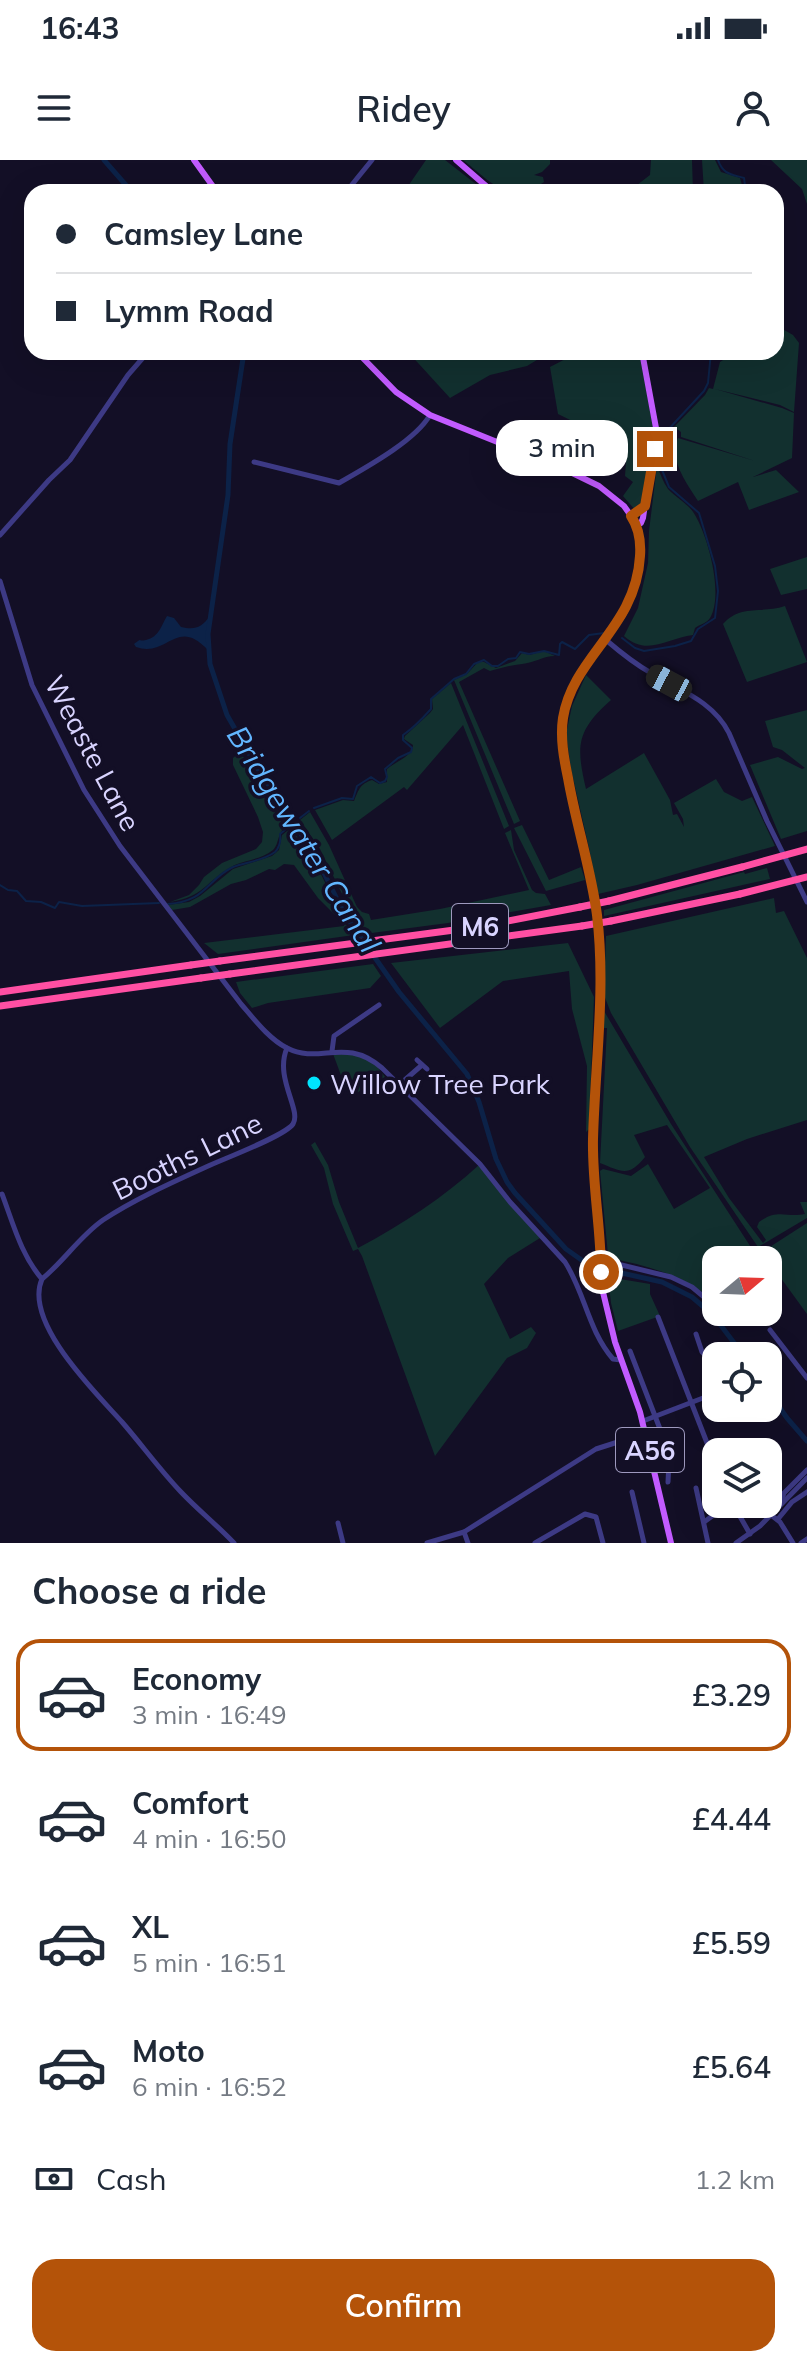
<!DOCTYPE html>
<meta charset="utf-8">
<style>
:root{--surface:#fff;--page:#f2f2f3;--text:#1f2937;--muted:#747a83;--line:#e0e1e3;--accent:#b45309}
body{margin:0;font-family:Mulish,sans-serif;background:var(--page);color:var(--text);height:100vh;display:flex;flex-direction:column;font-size:30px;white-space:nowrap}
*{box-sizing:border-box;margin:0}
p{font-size:26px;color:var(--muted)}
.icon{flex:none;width:44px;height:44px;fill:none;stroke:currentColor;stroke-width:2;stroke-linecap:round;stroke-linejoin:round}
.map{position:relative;height:1383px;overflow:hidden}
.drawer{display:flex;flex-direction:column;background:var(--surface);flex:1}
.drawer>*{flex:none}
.banner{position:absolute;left:24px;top:24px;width:760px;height:176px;border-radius:24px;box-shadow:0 8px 32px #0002;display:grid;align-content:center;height:176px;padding:0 32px;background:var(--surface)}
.needle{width:52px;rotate:71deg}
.fabs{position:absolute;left:702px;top:1086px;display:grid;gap:16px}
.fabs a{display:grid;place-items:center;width:80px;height:80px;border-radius:16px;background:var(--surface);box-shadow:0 8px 32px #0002;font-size:40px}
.end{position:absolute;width:36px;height:36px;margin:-18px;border:10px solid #b45309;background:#fff;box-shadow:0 0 0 4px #fff}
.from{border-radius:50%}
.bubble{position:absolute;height:56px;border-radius:24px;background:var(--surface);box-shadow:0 8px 32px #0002;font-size:26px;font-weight:600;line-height:56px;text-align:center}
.car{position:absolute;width:24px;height:48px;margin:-24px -12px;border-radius:10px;box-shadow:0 0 6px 2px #0007;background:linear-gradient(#222 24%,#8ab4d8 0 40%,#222 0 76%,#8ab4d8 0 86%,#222 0)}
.banner b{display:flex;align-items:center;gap:28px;height:76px;font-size:30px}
.banner b+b{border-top:2px solid var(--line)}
.banner i{width:20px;height:20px;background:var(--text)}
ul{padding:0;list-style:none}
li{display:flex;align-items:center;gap:24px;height:112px;margin:0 16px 12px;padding:0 16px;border:4px solid transparent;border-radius:24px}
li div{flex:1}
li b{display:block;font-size:30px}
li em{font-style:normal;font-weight:600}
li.current{border-color:var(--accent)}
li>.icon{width:72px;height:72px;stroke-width:1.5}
h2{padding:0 32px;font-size:36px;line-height:96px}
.pay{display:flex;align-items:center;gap:20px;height:88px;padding:0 32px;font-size:30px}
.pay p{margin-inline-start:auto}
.cta{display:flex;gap:16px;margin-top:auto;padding:16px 32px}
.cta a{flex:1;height:92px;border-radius:24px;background:var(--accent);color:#fff;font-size:32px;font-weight:600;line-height:92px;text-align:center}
.status{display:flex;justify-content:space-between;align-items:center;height:56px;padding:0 40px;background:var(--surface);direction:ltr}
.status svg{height:22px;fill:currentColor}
header{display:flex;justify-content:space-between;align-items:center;height:104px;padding:0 32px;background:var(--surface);font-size:36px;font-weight:600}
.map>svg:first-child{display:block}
.green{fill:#12302f}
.water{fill:#0c2248}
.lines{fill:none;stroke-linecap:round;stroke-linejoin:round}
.stream{stroke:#0c2248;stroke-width:2}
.canal{stroke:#0c2248;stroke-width:5}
.minor{stroke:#3d3a85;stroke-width:5}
.major{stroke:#c25bff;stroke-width:6}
.highway{stroke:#ff4fa3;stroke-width:7}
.highway-bridge{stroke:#ff4fa3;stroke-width:7}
.route{stroke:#b45309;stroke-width:10}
.poi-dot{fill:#00e5ff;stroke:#130f26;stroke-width:3}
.labels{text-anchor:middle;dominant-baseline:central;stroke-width:7;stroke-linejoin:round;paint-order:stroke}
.shield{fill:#130f26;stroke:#9e99be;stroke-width:2}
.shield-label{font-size:26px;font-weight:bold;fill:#d9d4ff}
.street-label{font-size:28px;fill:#d9d4ff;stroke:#130f26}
.poi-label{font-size:28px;fill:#d9d4ff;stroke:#130f26;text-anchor:start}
.water-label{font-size:30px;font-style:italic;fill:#62b6ff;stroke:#130f26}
</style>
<div class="status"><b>16:43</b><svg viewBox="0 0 49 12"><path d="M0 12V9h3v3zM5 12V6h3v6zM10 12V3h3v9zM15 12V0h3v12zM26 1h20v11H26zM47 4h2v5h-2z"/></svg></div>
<header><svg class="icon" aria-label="menu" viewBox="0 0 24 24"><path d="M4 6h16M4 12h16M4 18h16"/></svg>Ridey<svg class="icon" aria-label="person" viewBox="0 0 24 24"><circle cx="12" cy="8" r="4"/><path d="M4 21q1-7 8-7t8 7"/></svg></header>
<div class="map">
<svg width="807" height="1383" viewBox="0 0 807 1383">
<rect width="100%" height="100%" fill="#130f26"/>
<g class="green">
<path d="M 426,0 L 445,0 L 486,32 L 404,32 Z"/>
<path d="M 463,0 L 550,0 L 550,4 L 542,12 L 534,15 L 543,17 L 544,22 C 509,47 490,21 463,0 Z"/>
<path d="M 651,0 L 692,0 L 693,32 L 628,32 L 650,15 Z"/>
<path d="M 702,0 L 715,0 L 721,12 L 740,18 L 744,32 L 704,32 Z"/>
<path d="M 771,0 L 807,0 L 807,44 L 802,29 Z"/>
<path d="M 779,167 L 793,175 L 799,183 L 794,252 L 780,245 L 715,229 L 782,248 L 794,253 L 792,298 L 753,317 L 776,310 L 799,332 L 749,350 L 738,322 L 698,341 C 686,322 669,301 678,278 L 755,301 L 681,277 L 681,272 L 674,267 L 705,235 L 709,228 L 713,229 L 720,202 L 736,192 L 776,192 L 776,168 Z"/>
<path d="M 408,192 L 550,192 L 527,206 L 490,215 L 450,238 Z"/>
<path d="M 579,192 L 639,192 L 653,267 L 643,347 L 636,351 L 623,336 L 633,322 L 625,316 L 627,288 L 558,254 L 550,207 Z"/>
<path d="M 657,306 C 660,313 663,322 668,329 C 676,338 689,344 695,355 C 708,377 724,434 710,458 C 706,464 700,464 695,468 L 693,475 C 668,478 647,497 624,476 L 638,448 L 648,403 L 649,371 Z"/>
<path d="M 807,397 L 807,429 L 781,435 L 770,409 Z"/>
<path d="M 785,446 L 807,502 L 747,522 L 723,464 C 740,444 761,454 785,446 Z"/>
<path d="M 539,492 L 546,492 L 555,496 C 543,496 534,503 522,504 C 511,505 501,508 490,511 L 484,508 L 459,522 L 520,661 L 514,664 L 454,520 L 467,514 L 478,502 L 484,502 L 496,508 L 515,501 L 522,493 L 530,495 Z"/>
<path d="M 586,515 L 611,540 C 576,571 576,586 586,629 L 644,593 L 670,640 L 673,655 L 677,654 L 684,667 L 683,659 L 674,643 L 716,619 L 724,632 L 742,641 L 752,637 L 775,686 L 637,725 L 598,734 L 589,688 L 571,609 L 566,574 L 572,546 Z"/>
<path d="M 451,523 L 509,666 L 504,669 L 463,565 L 407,630 L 404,627 L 332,680 L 315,650 L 343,640 L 354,641 C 359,629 360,624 372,620 L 379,624 L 387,622 L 387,609 C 395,602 413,596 413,585 L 404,579 L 405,576 L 430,553 L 433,549 L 432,539 Z"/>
<path d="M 807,550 L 807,671 L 781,679 L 750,605 L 778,597 L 802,609 L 805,608 L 782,590 L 773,587 L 765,561 Z"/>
<path d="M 240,592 L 288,663 C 276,674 280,683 273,690 C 261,700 243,700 231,707 C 204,723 205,736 170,742 L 189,735 L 199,725 L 204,717 L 222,703 L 256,689 L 262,682 L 263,672 L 258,657 L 233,605 L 233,598 Z"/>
<path d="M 310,652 L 329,685 L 357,747 L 362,752 L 369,754 L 371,760 L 440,749 L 529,730 L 505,673 L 511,670 L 514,690 L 532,730 L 536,733 L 545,734 L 551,745 L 448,763 L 364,774 L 349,748 L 320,689 L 300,660 Z"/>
<path d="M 522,665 L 549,720 L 581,707 L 585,720 L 546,731 L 514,668 Z"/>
<path d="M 291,668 C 305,689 335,728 332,751 L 338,754 L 354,775 L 218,794 L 204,783 L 344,766 L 344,764 L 318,738 L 294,705 L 284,704 L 275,710 L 269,709 L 246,720 L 231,724 L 190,747 L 172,750 L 168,745 L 189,742 L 200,736 L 233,709 L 272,696 L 279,690 L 282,675 Z"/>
<path d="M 767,708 L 770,719 L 604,756 L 604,750 L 744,712 L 745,714 Z"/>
<path d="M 774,738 L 776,753 L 784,751 L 807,798 L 807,960 L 747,979 L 704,997 L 729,1038 L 763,1083 L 766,1080 L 757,1067 L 759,1062 C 778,1048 786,1058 805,1054 L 800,1042 L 807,1042 L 807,1058 L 758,1087 L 690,987 L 611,853 L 604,835 L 606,776 Z"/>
<path d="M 568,783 L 594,837 L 589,969 L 586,972 L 587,906 L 572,849 L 569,811 L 503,821 L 440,868 L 391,803 Z"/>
<path d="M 373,804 L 381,816 L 370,828 L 268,843 L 252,848 L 240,833 L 236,822 Z"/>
<path d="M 604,851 L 671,964 L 754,1092 L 744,1100 L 716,1100 L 716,1143 C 687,1116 648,1106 610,1098 L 608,1095 L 600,1011 L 603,1009 L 631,1016 L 648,1004 L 674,1049 L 710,1028 L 667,965 L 634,975 L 645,997 C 629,1017 622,1012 600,1003 L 607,868 L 603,868 Z"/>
<path d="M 332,891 L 345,892 L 373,901 L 385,917 L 349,937 Z"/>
<path d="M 315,982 L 328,1005 L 339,1042 L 358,1088 C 403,1064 443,1038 480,1004 L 540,1078 L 508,1098 L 484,1124 L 510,1179 L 531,1167 L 536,1173 L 527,1188 L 507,1198 L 435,1296 L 362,1096 L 358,1089 L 353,1091 L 333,1044 L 324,1008 L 311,985 Z"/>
<path d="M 807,1063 L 807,1154 L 762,1092 Z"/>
<path d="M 608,1117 L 650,1124 L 650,1134 L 660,1156 L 618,1171 L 611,1143 Z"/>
</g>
<path class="water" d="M 167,456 L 174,458 L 181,467 C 195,470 201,468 210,456 L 208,490 C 176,456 168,498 136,487 L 134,484 C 144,477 135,482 146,480 C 159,477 161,466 167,456 Z"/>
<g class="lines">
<g class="stream">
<path d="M 718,0 C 723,14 730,14 744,18 L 746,32"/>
<path d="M 622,478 L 635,488 L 644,491 L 675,486 L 691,481 L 698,469 L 715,458 L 718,431 L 715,406 L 699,353 L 669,327 L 660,305 L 666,272 L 704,231 L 708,223 L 711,192"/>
<path d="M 314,648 L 342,638 L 353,639 L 357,626 L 371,617 L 380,623 L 385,621 L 387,617 L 385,609 L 398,598 L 411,592 L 412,588 L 403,580 L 403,575 C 412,569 423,558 431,549 L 431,539 L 454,519 L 466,514 L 474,504 L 484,500 L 492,506 L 498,506 L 508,499 L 516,498 L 520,492 L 529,494 L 544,491 L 559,495 L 560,484 L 562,482 L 575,489 L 589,475 L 604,473"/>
<path d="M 300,658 L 309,651"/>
<path d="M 296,663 L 297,662"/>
<path d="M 0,725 L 8,730 L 17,731 L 26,741 L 41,742 L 55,748 L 59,742 L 82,746 L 159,743"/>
<path d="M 168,744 C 207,741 206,720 233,707 C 246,702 263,701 275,692 C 280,687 281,681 280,674 L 286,669"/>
</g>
<g class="canal">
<path d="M 104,0 L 132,32"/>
<path d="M 244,192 L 230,284 L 228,335 L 208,474 L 210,504 L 227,555 L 258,609 L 315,695 L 345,755 L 399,832 L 467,914 L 479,942 L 496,999 L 507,1022 L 515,1033 L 566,1089 L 590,1106 L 662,1122 L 692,1137 L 713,1155 L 744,1196"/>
<path d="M 768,1231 L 787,1258 L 807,1281"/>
</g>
<g class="minor">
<path d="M 273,32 L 277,28"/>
<path d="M 346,32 L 372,0"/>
<path d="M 254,302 L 339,323 C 365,308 415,281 430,255"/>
<path d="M 0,375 L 49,320 L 70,300 L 128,215 L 148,192"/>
<path d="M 0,421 L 32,525 L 84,630 L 120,686 L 241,844 C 254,859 269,879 287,888 C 320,905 345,876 382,908 L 480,1004 L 510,1042 L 565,1102 C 585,1133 588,1170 613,1199 L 621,1200"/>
<path d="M 606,480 C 620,492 635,504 651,513 C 679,530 713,541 729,573 L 767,661 L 807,742"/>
<path d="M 332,891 L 334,876 L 379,845"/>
<path d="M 417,900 L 427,909"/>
<path d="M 399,925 L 422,905"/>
<path d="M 2,1034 C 13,1063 21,1095 42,1119"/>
<path d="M 601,1100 L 671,1117 L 692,1127 L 716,1147"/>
<path d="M 658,1157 L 709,1288"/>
<path d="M 770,1170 L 807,1218"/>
<path d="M 696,1174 L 702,1192 L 704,1194 L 717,1189 L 719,1196"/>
<path d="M 630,1191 L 665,1282 L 669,1301 L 668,1322"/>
<path d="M 738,1248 L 741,1257"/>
<path d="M 643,1261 L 716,1233"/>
<path d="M 696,1328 L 708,1383"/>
<path d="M 632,1332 L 644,1383"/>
<path d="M 715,1334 L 716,1336"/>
<path d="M 781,1342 L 784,1333 L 807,1310"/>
<path d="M 771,1355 L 780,1362 L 793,1383"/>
<path d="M 778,1359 L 792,1342 L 807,1332"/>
<path d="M 704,1362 L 722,1349 L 732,1348 L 738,1353 L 750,1374"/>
<path d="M 338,1363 L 343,1383"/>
<path d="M 464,1372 L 468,1383"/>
<path d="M 234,1383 C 217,1365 198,1350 181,1332 C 160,1310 142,1285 122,1262 C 96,1233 23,1162 42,1119 C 64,1101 80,1076 103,1060 C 135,1039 171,1023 206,1007 C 223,999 285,976 293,964 C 302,950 274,918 287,888"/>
<path d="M 427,1383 L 464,1372 L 596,1289 L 646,1273"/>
<path d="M 535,1383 L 585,1354 L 596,1357 L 603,1383"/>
<path d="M 736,1383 L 760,1366 L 807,1318"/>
<path d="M 801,1383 L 807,1379"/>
</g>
<g class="major">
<path d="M 194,0 L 217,32"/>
<path d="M 456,0 L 493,32"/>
<path d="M 357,192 L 396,232 L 430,255 L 562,308 L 599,326 L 624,346 L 634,360 L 639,373 L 639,406 L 634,431 L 623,455 L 584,508 L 568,538 L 563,559 L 563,591 L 592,726 L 599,777 L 599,846 L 593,1005 L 602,1128 L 615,1182 L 640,1252 L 671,1383"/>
<path d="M 636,366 L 641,363 L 643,358 L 656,268 L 642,192"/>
</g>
<g class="highway">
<path d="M 609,741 L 742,707"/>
<path d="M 611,761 L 740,734"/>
<path d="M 220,801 L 477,767 L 580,747"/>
<path d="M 230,814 L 582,766"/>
<path d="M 0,832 L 191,805"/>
<path d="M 0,846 L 201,818"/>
</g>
<g class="highway-bridge">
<path d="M 742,707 L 807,689"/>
<path d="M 740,734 L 807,717"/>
<path d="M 580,747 L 609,741"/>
<path d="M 582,766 L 611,761"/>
<path d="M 191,805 L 220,801"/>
<path d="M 201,818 L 230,814"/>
</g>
</g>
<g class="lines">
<path class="route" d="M 601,1112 C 601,1068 592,1024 593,979 C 595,905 606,829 597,755 C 591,709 576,664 568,618 C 564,599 560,578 563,558 C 573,496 636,468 640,396 C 641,382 639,368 631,356 L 645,346 L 655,289"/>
</g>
<circle class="poi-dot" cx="314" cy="923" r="8"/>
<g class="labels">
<g class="shield">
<rect x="452" y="744" width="56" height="44" rx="6"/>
<rect x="616" y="1268" width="68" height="44" rx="6"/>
</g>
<g class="shield-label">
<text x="480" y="766">M6</text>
<text x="650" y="1290">A56</text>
</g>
<g class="street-label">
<text transform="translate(93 593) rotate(62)">Weaste Lane</text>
<text transform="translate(187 996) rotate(-26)">Booths Lane</text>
</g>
<g class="poi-label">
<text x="330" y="923">Willow Tree Park</text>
</g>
<g class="water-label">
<text transform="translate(304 679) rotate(58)">Bridgewater Canal</text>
</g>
</g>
</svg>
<div class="fabs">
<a><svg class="needle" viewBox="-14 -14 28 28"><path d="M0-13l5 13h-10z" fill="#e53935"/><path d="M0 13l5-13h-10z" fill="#747a83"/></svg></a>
<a><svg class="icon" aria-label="locate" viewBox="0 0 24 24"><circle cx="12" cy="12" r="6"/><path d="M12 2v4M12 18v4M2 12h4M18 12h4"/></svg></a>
<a><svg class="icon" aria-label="layers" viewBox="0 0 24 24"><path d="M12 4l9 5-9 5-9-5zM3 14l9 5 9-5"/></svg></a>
</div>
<i class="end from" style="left:601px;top:1112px"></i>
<i class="end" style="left:655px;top:289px"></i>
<div class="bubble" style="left:496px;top:260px;width:132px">3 min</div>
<i class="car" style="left:669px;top:523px;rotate:298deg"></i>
<div class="banner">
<b><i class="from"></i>Camsley Lane</b>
<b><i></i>Lymm Road</b>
</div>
</div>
<section class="drawer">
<h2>Choose a ride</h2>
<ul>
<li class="current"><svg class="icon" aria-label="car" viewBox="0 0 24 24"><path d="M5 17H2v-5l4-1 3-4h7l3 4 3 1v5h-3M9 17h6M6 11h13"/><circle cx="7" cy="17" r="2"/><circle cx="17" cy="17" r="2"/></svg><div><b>Economy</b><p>3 min · 16:49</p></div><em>£3.29</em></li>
<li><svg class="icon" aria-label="car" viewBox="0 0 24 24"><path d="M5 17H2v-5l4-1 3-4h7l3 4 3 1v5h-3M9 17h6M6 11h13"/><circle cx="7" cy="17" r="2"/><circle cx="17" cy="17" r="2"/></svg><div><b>Comfort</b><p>4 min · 16:50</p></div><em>£4.44</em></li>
<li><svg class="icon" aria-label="car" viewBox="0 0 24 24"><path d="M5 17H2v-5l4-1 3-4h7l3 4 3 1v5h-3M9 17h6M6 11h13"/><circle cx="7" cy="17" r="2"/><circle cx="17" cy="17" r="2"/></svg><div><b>XL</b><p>5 min · 16:51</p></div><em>£5.59</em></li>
<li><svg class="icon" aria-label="car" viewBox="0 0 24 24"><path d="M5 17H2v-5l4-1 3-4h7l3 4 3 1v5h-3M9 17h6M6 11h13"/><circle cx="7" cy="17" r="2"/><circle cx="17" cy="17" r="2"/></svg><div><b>Moto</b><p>6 min · 16:52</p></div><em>£5.64</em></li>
</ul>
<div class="pay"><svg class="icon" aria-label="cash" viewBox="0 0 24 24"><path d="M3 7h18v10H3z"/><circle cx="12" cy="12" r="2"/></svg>Cash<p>1.2 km</p></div>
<div class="cta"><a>Confirm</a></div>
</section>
